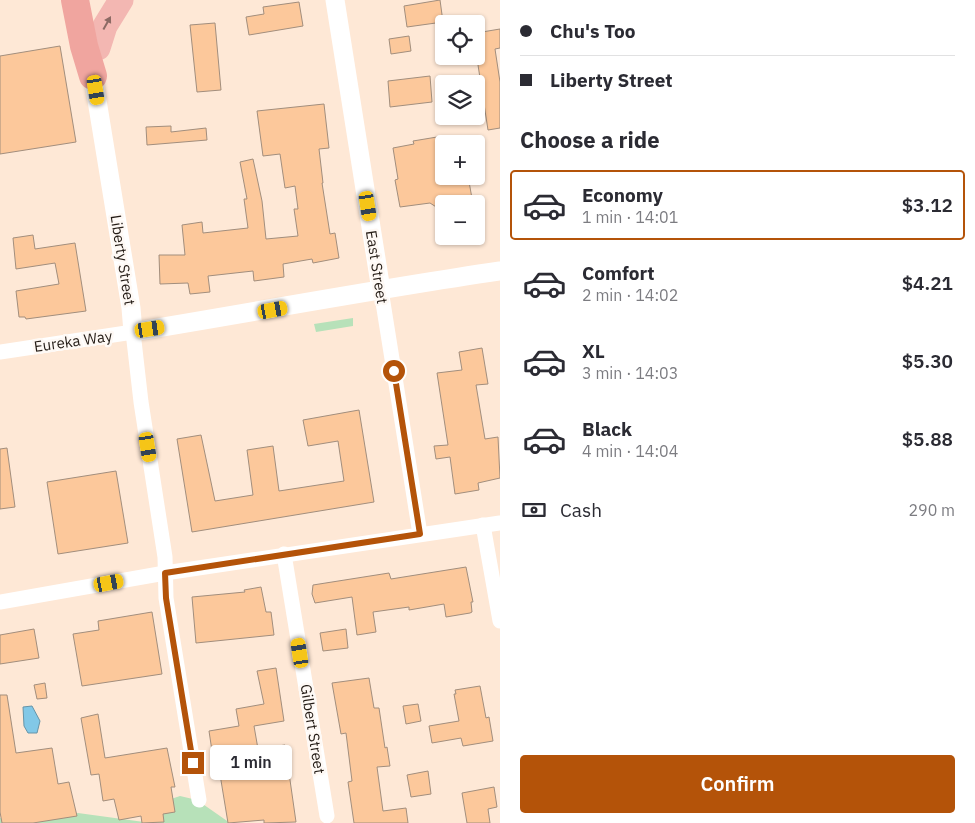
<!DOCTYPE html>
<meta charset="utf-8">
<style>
:root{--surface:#fff;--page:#f2f2f3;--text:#2b2b33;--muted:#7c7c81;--line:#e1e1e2;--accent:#b45309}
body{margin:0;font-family:"IBM Plex Sans",sans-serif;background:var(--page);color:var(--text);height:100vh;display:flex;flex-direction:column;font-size:19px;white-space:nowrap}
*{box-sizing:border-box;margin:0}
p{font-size:16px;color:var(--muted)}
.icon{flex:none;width:28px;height:28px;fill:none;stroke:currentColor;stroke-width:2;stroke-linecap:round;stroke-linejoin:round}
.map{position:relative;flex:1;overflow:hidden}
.details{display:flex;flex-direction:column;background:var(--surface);width:475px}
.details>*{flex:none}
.banner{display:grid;align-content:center;height:110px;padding:0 20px;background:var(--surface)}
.tools{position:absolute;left:435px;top:15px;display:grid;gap:10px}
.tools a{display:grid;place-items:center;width:50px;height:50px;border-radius:5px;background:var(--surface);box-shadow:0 1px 4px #0004;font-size:25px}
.end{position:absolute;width:22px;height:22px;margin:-11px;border:6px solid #b45309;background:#fff;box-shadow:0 0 0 2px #fff}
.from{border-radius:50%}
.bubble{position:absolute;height:35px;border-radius:5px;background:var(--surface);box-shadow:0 1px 4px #0004;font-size:16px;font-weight:600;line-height:35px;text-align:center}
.car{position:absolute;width:15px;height:30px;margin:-15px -8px;border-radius:6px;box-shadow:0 0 4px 1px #0007;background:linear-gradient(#f5c518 24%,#345 0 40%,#f5c518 0 76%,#345 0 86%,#f5c518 0)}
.banner b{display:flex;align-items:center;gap:18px;height:48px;font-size:19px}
.banner b+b{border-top:1px solid var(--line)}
.banner i{width:12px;height:12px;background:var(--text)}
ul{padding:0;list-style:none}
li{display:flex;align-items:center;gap:15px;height:70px;margin:0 10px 8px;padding:0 10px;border:2px solid transparent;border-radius:5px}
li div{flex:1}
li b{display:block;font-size:19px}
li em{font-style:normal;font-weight:600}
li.selected{border-color:var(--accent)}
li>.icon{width:45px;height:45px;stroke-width:1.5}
h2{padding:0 20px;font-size:22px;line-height:60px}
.pay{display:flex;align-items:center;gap:12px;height:55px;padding:0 20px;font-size:19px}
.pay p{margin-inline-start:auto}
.primary-button{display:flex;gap:10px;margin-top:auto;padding:10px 20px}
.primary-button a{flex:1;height:58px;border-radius:5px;background:var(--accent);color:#fff;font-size:20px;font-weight:600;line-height:58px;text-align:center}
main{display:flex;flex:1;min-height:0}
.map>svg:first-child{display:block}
.green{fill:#b7e1b9}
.water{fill:#82c8e7;stroke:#6694a8}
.building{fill:#fcc89b;stroke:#a28e7d}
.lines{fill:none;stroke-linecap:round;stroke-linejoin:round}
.minor{stroke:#fff;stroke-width:15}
.tertiary{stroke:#fff;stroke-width:19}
.trunk{stroke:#f3b7b2;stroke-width:25}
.motorway{stroke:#f0a59f;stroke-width:28}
.oneway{fill:#8c6a64}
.route{stroke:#b45309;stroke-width:6}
.labels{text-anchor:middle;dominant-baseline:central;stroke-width:5;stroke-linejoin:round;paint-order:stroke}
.street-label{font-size:15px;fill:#241c16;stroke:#fef9f5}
</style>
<main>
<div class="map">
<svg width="500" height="823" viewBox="0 0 500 823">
<rect width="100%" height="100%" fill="#fee8d6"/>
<g class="green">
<path d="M 353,318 L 353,326 L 316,332 L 314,324 Z"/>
<path d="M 180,796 L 197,800 L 230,823 L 0,823 L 0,818 L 32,823 L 78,813 L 144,822 L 171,799 Z"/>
</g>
<path class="water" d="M 32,706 L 40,721 L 37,733 L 28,733 L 24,726 L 23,707 Z"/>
<g class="building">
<path d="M 440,0 L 443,22 L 407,27 L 404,6 Z"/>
<path d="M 299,2 L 303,26 L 249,35 L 246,17 L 264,14 L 263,7 Z"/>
<path d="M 215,23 L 221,90 L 197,92 L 190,25 Z"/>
<path d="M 500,29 L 500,48 L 495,49 L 500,82 L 500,128 L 488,130 L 476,52 L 476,33 Z"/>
<path d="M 409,36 L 411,51 L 391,54 L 389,39 Z"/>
<path d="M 60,46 L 76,142 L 0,154 L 0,56 Z"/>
<path d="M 430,76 L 432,102 L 390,107 L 388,81 Z"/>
<path d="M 324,104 L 329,148 L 319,149 L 323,183 L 322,183 L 330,234 L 335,233 L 339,258 L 313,263 L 312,259 L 283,264 L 284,277 L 254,281 L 253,271 L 208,276 L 210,292 L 190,294 L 188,283 L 160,284 L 159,255 L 185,255 L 182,225 L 202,222 L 203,233 L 248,228 L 244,199 L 247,199 L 240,162 L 253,159 L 262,201 L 266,239 L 298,236 L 294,209 L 298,209 L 295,186 L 285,188 L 280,154 L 263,156 L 257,111 Z"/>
<path d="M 171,126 L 171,132 L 206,128 L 207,140 L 147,145 L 146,127 Z"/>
<path d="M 437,137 L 437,141 L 444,140 L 444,176 L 468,176 L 473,204 L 444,204 L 444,212 L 430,203 L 400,207 L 395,180 L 398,179 L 393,148 L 414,144 L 413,141 Z"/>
<path d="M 33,235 L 35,249 L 75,243 L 86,311 L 26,319 L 25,317 L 19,317 L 16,291 L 59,284 L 55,263 L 16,269 L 13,238 Z"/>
<path d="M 482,348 L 488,384 L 476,385 L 485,439 L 498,437 L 500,478 L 478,483 L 479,490 L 455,494 L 450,457 L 436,459 L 434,446 L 448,445 L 437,373 L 462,370 L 459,352 Z"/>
<path d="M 359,410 L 374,502 L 192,532 L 177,439 L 201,435 L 215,501 L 253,495 L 247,450 L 273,446 L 279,491 L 344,481 L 338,441 L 308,446 L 303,420 Z"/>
<path d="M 7,448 L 15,507 L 0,509 L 0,449 Z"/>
<path d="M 116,471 L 128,543 L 58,554 L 47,482 Z"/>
<path d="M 466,567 L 473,602 L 471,602 L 472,612 L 470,613 L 446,617 L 444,604 L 409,610 L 409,607 L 373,612 L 376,632 L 357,635 L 352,597 L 315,603 L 312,594 L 313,585 L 389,573 L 391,579 Z"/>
<path d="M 261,587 L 266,612 L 271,612 L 274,635 L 196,643 L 192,597 L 245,592 L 244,590 Z"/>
<path d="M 152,612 L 162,674 L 82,686 L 73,634 L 99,630 L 98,621 Z"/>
<path d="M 34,629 L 39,658 L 0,664 L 0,635 Z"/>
<path d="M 346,629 L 348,648 L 323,651 L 320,633 Z"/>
<path d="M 276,668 L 284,721 L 254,726 L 258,749 L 285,745 L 296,822 L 264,823 L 264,820 L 228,823 L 216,750 L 212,751 L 209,731 L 239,726 L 236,709 L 264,704 L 257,671 Z"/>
<path d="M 369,678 L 374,708 L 379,708 L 385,748 L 387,747 L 390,766 L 377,767 L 383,811 L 406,808 L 408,823 L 354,823 L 348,782 L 352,781 L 346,733 L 341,734 L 332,683 Z"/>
<path d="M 45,683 L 47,698 L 37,699 L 34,685 Z"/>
<path d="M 480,686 L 486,718 L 489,717 L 493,741 L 463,746 L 461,738 L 432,743 L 429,726 L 459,721 L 454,694 L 456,694 L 455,690 Z"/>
<path d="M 0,695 L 7,695 L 16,753 L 52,748 L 58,784 L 69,782 L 77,816 L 33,823 L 2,823 L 0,812 Z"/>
<path d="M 418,704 L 421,721 L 406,724 L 403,706 Z"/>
<path d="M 98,714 L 105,758 L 167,748 L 175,787 L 171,787 L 175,812 L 163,814 L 164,822 L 142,823 L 141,816 L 119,820 L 114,799 L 103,801 L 99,774 L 91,775 L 81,718 Z"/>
<path d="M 428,771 L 431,794 L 411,797 L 407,775 Z"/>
<path d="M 494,787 L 497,807 L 488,809 L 490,823 L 467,823 L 462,793 Z"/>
</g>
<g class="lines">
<g class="minor">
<path d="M 381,290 L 420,534"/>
<path d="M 0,352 L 133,332 L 141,402 L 165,557 L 166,598 L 199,800"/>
<path d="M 483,525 L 500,621"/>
<path d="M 284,554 L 327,816"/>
<path d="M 0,602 L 165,573 L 500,523"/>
</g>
<g class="tertiary">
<path d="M 335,0 L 381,290"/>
<path d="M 93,76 L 131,308 L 133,332 C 255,312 377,289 500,271"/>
</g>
<path class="trunk" d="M 98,48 L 105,26 L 121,0"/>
<path class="motorway" d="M 75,0 L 84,46 L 93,76"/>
</g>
<defs><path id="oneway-solid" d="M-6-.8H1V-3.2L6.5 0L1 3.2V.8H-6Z" transform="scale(1.25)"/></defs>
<use class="oneway" href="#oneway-solid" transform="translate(107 23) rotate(-61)"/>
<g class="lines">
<path class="route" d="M 193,763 L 166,598 L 165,573 L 420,534 L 394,371"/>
</g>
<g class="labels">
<g class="street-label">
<text transform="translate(123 260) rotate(81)">Liberty Street</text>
<text transform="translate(377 267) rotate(81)">East Street</text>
<text transform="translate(73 341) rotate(-8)">Eureka Way</text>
<text transform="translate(313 729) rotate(81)">Gilbert Street</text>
</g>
</g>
</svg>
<div class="tools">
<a><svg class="icon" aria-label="locate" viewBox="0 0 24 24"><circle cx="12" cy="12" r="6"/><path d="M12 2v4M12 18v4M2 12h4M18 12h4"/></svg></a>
<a><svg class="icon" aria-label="layers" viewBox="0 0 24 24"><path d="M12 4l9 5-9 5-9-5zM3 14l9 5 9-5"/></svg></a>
<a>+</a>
<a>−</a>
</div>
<i class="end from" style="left:394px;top:371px"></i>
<i class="end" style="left:193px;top:763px"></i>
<div class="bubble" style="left:210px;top:745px;width:82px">1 min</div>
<i class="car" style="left:96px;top:90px;rotate:171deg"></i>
<i class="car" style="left:368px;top:206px;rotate:171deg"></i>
<i class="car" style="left:273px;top:310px;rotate:80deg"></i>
<i class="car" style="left:150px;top:329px;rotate:81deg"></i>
<i class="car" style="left:148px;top:447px;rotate:171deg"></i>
<i class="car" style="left:109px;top:583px;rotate:80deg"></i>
<i class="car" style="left:300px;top:653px;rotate:351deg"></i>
</div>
<section class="details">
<div class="banner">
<b><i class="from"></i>Chu's Too</b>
<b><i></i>Liberty Street</b>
</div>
<h2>Choose a ride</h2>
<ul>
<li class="selected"><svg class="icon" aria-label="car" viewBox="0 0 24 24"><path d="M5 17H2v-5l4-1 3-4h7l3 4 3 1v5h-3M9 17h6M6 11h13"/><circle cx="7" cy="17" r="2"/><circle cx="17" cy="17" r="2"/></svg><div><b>Economy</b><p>1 min · 14:01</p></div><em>$3.12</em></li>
<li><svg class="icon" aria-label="car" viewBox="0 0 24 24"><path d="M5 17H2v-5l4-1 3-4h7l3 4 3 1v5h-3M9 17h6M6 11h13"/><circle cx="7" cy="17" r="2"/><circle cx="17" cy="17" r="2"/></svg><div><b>Comfort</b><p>2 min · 14:02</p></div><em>$4.21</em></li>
<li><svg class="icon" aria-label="car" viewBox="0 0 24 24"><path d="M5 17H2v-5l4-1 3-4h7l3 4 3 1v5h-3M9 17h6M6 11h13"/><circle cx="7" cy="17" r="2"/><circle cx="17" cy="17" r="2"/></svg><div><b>XL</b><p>3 min · 14:03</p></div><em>$5.30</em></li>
<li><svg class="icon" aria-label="car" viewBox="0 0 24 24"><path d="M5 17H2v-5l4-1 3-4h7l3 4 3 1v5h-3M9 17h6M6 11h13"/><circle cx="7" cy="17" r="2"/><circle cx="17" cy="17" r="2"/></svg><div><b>Black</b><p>4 min · 14:04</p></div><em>$5.88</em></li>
</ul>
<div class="pay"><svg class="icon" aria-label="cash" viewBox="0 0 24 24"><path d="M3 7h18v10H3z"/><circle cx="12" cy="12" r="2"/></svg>Cash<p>290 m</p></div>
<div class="primary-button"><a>Confirm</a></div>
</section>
</main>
